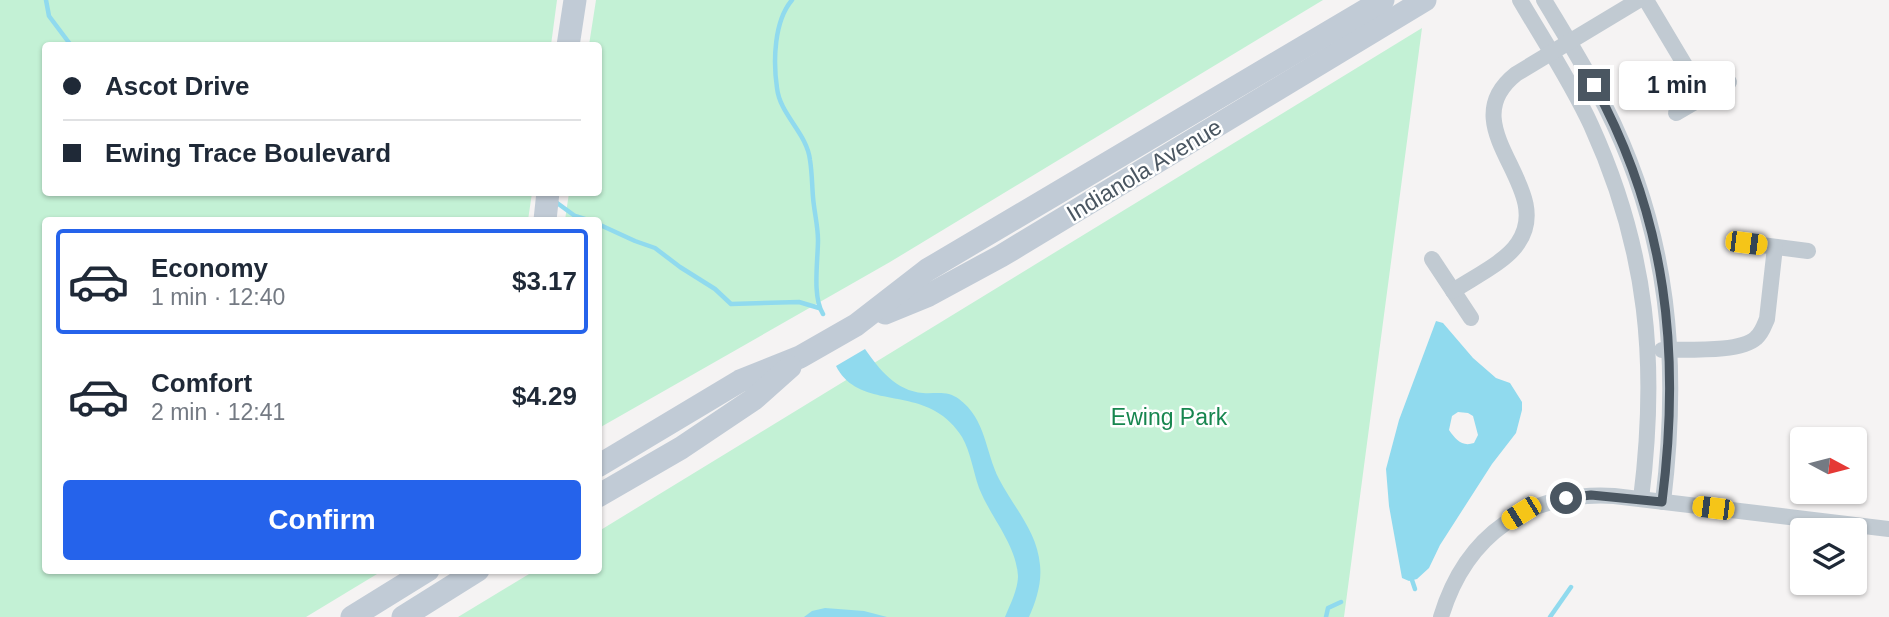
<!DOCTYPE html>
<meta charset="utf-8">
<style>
:root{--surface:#fff;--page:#f2f2f3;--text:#1f2937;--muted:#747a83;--line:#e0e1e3;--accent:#2563eb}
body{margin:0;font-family:Arial,sans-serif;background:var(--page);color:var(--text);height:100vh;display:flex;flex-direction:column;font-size:26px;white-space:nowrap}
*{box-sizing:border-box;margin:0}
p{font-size:23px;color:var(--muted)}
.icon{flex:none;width:38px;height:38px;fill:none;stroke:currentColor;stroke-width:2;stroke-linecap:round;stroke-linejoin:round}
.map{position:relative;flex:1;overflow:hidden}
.panel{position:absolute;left:42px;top:217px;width:560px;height:357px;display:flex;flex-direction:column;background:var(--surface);border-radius:7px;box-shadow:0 2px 5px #0004}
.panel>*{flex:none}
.banner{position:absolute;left:42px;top:42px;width:560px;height:154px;border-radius:7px;box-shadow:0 2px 5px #0004;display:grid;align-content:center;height:154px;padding:0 21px;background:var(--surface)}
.needle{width:46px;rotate:97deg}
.tools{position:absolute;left:1790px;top:427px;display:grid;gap:14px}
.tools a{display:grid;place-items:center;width:77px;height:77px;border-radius:7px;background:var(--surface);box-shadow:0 2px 5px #0004;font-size:35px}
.end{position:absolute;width:32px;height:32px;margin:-16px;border:9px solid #4a5661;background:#fff;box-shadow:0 0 0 4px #fff}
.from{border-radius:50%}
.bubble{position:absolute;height:49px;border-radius:7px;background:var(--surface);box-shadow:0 2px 5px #0004;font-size:23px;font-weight:800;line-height:49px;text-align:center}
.car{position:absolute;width:21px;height:42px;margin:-21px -10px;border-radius:9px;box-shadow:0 0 5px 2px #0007;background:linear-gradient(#f5c518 24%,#345 0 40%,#f5c518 0 76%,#345 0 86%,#f5c518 0)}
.banner b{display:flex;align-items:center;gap:24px;height:66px;font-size:26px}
.banner b+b{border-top:2px solid var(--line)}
.banner i{width:18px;height:18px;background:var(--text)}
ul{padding:12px 0 0;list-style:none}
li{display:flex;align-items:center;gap:21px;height:105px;margin:0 14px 10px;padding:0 7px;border:4px solid transparent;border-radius:7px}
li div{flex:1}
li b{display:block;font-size:26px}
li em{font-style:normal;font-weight:800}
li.current{border-color:var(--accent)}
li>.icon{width:63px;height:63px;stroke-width:1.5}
.cta{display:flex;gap:14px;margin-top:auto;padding:14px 21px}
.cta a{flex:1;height:80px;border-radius:7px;background:var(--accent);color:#fff;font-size:28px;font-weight:800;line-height:80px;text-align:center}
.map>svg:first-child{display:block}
.green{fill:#c3f1d5}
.water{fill:#90daee;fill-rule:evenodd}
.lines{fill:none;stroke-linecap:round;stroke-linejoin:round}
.stream{stroke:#90daee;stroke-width:4.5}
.minor{stroke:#c1cad2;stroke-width:16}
.secondary{stroke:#c1cbd6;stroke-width:23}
.route{stroke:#4a5661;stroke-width:9}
.labels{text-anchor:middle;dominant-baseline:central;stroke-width:5;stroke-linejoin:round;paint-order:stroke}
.street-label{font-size:23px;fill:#4a5661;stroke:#fff}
.park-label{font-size:23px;fill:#17864f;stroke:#fff}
</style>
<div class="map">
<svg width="1889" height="617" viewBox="0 0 1889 617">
<rect width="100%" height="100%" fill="#f5f3f3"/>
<g class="green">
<path d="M 0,0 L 557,0 L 551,45 L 46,46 L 46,192 L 532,193 L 528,220 L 46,220 L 46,570 L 382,571 L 306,617 L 0,617 Z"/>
<path d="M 596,0 L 1323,0 L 890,262 L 599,428 L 598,220 L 565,220 L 569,193 L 598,192 L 598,46 L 589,45 Z"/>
<path d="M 1422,28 L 1344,617 L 458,617 L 534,571 L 598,570 L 599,531 Z"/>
</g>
<g class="water">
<path d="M 1436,321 L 1443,323 L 1473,358 L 1496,378 L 1510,383 L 1522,402 L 1522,410 L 1516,433 L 1492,464 L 1440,545 L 1429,568 L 1417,579 L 1409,581 L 1402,578 L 1389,506 L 1386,469 L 1399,420 ZM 1458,412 L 1468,413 L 1473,416 L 1478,435 L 1474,443 C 1462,447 1456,440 1449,430 L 1452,416 Z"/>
<path d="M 865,349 C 879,369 896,391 923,393 C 936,394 947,390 959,399 C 986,419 985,451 999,479 C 1014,508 1037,531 1040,565 C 1042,583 1036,601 1029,617 L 1005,617 C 1010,605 1018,589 1018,576 C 1016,544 991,518 979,488 C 973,471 971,453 962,437 C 955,426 946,417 935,411 C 903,392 855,404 836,366 Z"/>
<path d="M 825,608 L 864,611 L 887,617 L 804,617 L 812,611 Z"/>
</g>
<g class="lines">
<g class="stream">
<path d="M 46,0 L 49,16 L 70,44 L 75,46"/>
<path d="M 792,0 C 774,21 773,61 777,88 C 780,115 807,133 810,160 C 812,172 812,185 813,197 C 814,211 818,226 818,240 C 818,260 812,297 823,314"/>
<path d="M 553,200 L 575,216 L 588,220"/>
<path d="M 598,224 L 635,241 L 655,248 L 680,267 L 715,289 L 731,304 L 799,302 L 819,308"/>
<path d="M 1412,580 L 1415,589"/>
<path d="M 1326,617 L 1328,608 L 1341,602"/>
<path d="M 1550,617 L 1571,587"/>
</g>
<g class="minor">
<path d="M 1520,0 C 1544,41 1571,82 1591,125 C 1648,250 1658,364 1641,499"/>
<path d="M 1544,0 C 1565,35 1587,70 1605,106 C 1670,234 1680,363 1663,502"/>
<path d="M 1646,0 L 1704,97"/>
<path d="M 1676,113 L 1729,82"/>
<path d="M 1746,243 L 1808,251"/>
<path d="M 1432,259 L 1471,318"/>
<path d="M 1453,291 C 1472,278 1506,262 1518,243 C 1557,187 1449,127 1516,74 L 1639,0"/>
<path d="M 1662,350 C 1685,349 1740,353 1756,338 C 1762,333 1764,326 1767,319 L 1775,247"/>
<path d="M 1441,617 C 1466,534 1529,491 1614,496 L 1889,529"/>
</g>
<g class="secondary">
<path d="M 568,46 L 575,0"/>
<path d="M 545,220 L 548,192"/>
<path d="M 885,313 L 929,295 L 1001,256 L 1425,0"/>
<path d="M 598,466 L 740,381 L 800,357 L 856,325 L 927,270 L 1383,0"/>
<path d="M 598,496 L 681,448 L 754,399 L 790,367"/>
<path d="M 352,617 L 428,570"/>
<path d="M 403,617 L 478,570"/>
</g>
</g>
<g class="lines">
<path class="route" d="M 1566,498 L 1591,495 L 1662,502 C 1681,353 1667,218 1594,85"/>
</g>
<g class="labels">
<g class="street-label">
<text transform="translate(1144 170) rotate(-31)">Indianola Avenue</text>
</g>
<g class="park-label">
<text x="1169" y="417">Ewing Park</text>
</g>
</g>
</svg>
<div class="tools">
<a><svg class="needle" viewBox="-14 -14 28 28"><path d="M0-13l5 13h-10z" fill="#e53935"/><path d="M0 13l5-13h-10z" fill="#747a83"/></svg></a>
<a><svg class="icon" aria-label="layers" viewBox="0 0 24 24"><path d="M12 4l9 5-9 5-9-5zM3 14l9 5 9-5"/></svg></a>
</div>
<i class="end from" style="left:1566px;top:498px"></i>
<i class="end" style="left:1594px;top:85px"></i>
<div class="bubble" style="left:1619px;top:61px;width:116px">1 min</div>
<i class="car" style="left:1746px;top:243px;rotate:97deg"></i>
<i class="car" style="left:1713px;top:508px;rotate:277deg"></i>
<i class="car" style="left:1521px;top:513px;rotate:238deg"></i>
<div class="banner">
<b><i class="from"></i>Ascot Drive</b>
<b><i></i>Ewing Trace Boulevard</b>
</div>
<section class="panel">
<ul>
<li class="current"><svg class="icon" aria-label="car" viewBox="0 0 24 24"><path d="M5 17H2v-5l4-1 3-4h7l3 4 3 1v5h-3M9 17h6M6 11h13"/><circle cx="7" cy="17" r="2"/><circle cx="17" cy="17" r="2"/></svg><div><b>Economy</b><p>1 min · 12:40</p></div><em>$3.17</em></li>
<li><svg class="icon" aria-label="car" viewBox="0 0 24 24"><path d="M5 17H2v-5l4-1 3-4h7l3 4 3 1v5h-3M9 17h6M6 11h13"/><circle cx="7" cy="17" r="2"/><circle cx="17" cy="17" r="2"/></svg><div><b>Comfort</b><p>2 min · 12:41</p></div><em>$4.29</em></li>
</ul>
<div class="cta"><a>Confirm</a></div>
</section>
</div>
